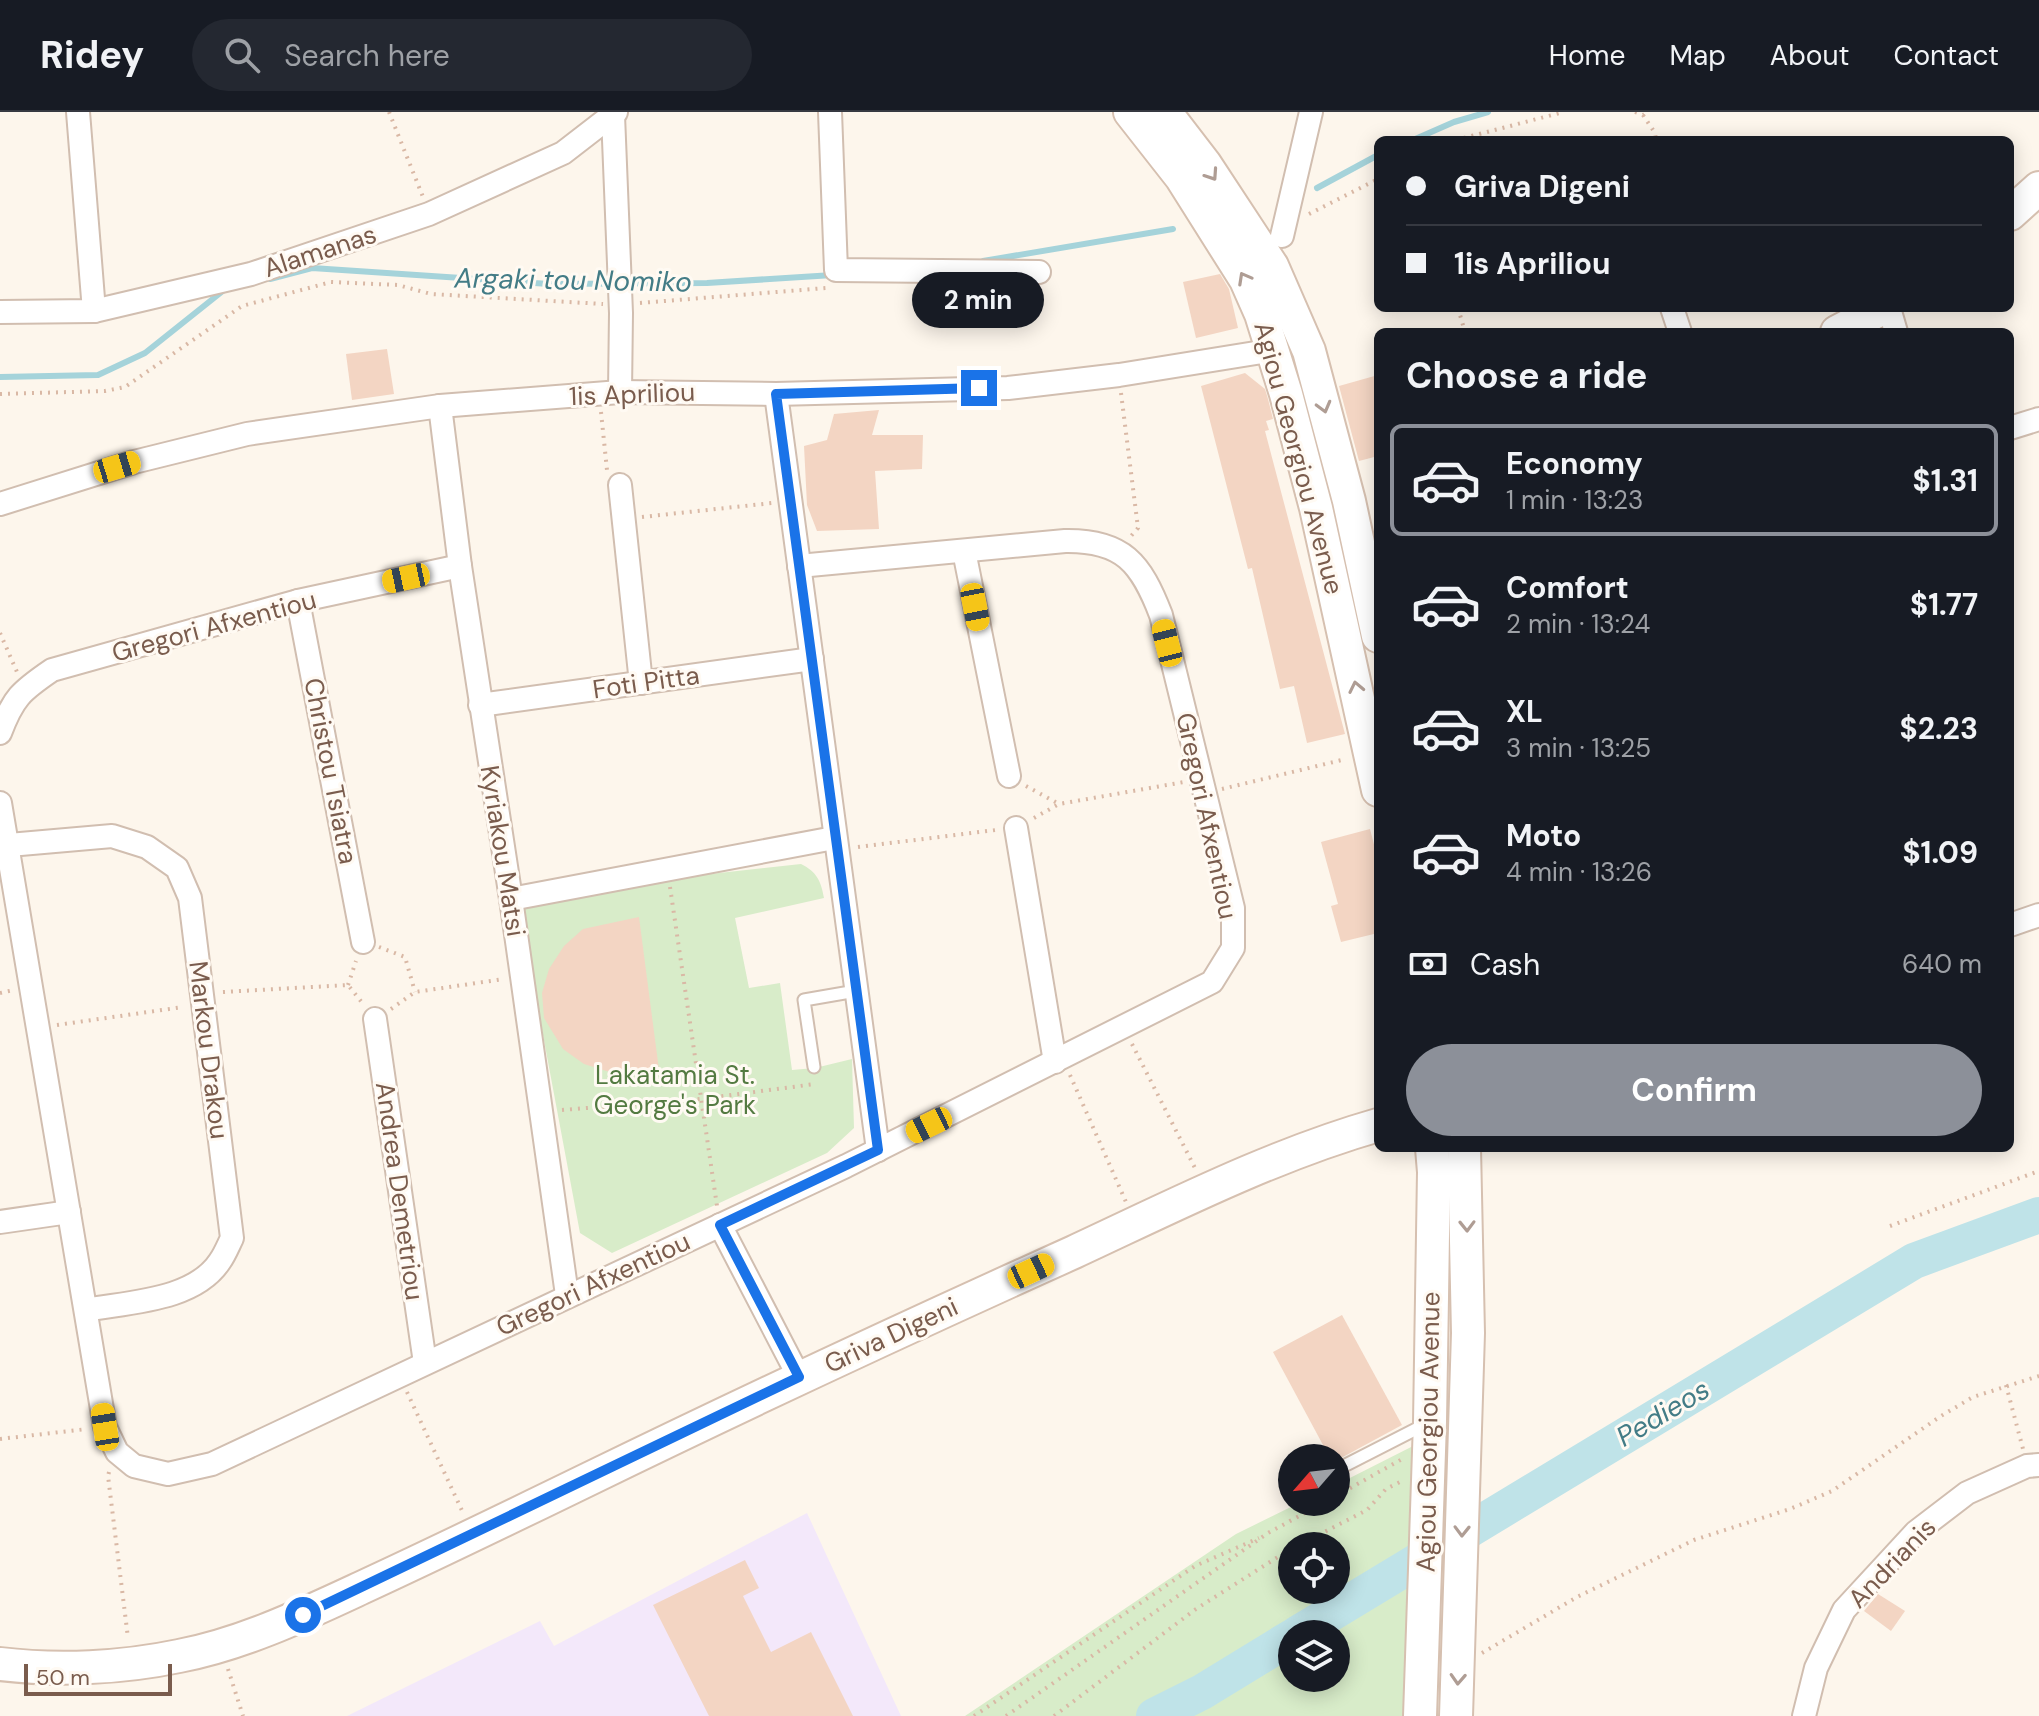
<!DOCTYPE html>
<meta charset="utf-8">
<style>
:root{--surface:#171b24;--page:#242831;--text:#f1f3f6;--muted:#9ea1a6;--line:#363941;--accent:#8c9099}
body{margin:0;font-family:"DM Sans",sans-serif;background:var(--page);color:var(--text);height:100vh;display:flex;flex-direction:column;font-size:30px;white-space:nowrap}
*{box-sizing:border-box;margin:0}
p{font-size:26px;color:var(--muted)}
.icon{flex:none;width:44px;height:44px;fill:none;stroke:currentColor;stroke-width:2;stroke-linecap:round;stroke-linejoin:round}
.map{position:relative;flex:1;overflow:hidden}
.sheet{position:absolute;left:1374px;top:216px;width:640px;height:824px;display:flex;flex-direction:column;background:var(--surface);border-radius:12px;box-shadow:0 4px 20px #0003}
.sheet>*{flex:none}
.hud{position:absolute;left:1374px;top:24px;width:640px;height:176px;border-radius:12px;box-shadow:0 4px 20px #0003;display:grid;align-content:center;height:176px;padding:0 32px;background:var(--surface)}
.needle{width:52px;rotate:242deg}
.buttons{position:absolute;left:1278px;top:1332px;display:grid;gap:16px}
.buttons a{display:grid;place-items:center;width:72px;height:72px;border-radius:50%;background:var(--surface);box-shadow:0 4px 20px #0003;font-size:40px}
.scale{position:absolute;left:24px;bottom:20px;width:148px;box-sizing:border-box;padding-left:8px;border:4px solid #7a5c4d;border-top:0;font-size:22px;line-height:28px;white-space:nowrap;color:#7a5c4d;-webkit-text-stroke:6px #fffaf3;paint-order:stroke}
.end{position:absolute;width:36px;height:36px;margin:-18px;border:10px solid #1a73e8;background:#fff;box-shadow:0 0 0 4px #fff}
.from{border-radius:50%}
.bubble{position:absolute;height:56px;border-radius:28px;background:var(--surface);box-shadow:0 4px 20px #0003;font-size:26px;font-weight:700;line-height:56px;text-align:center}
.car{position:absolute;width:24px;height:48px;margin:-24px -12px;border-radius:10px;box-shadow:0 0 6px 2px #0007;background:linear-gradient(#f5c518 24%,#345 0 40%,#f5c518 0 76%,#345 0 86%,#f5c518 0)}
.hud b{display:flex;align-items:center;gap:28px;height:76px;font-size:30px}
.hud b+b{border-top:2px solid var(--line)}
.hud i{width:20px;height:20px;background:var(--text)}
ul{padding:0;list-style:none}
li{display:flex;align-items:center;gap:24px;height:112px;margin:0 16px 12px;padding:0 16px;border:4px solid transparent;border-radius:12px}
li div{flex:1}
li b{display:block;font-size:30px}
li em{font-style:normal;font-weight:700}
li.selected{border-color:var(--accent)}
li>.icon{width:72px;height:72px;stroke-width:1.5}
h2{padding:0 32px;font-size:36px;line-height:96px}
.pay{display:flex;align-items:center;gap:20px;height:88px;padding:0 32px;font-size:30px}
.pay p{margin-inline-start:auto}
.button{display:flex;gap:16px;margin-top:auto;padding:16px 32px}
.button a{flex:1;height:92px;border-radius:48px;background:var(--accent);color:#fff;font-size:32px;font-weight:700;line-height:92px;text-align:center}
header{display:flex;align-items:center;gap:48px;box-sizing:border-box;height:112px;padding:0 40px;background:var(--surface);border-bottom:2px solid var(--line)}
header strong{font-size:38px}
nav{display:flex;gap:44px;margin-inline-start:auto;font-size:28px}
.search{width:560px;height:72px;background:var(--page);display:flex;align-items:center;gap:20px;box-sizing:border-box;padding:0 28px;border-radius:44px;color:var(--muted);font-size:30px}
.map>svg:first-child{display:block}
.education{fill:#f3e8fa}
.green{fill:#d8ecc9;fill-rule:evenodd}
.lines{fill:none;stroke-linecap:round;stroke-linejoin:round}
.stream{stroke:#a5d3da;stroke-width:6}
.river{stroke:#bfe3e8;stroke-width:36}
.building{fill:#f3d5c3}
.lane-casing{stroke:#d1beb0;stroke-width:15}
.street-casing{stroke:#d1beb0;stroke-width:26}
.secondary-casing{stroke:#d6c0b0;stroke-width:36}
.path{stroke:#d9b8a5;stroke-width:4;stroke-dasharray:2 6;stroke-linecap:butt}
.lane{stroke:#fff;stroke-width:11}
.street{stroke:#fff;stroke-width:22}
.secondary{stroke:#fff;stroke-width:32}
.oneway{stroke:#af9d94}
.route{stroke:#1a73e8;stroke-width:10}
.labels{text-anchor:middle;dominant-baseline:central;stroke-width:6;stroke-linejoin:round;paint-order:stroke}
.street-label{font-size:26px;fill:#7a5c4d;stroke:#fffaf3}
.park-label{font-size:26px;fill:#537a41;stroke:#fffaf3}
.water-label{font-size:28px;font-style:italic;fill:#437c86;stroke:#fffaf3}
</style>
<header>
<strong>Ridey</strong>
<div class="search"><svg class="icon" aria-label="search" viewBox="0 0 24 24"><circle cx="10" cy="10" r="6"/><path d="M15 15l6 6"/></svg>Search here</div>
<nav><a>Home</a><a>Map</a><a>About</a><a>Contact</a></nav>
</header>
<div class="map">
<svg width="2039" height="1604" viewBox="0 0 2039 1604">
<rect width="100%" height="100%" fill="#fdf6ec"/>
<path class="education" d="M 807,1401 L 901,1604 L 347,1604 L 540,1509 L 554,1534 Z"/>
<g class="green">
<path d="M 801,752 C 817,760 821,769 824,786 L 735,806 L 749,876 L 780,871 L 792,958 L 815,956 L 852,947 L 854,1016 L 827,1041 L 612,1141 L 580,1121 L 537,891 L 523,794 L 638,770 Z"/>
<path d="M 1421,1330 L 1406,1604 L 965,1604 L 1236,1422 L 1301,1390 L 1336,1390 L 1336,1373 ZM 1292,1434 L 1336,1434 L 1336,1478 L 1292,1478 ZM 1292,1522 L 1336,1522 L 1336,1566 L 1292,1566 Z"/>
</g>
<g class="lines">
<g class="stream">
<path d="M 1413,28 L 1454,10 L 1488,0"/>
<path d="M 1317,76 L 1378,43"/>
<path d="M 983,149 L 1173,117"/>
<path d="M 270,167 L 312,156 L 549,172 L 707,171 L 833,163"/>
<path d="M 0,265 L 98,263 L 145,241 L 224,178"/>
</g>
<g class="river">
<path d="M 1297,1522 L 1914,1149 L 2039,1103"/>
<path d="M 1154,1604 L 1202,1580 L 1292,1525"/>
</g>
</g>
<g class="building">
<path d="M 1220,162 L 1229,177 L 1238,216 L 1196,226 L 1183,170 Z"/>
<path d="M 387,237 L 394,282 L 352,288 L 346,242 Z"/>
<path d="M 1245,261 L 1265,277 L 1268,287 L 1273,307 L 1266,309 L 1269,318 L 1265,319 L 1345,622 L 1307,631 L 1294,574 L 1280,577 L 1252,456 L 1248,457 L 1201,274 Z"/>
<path d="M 1378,263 L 1378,344 L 1359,349 L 1339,274 Z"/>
<path d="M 879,298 L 872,323 L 923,323 L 922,357 L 875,359 L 879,417 L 817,419 L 807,393 L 804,334 L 827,328 L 834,302 Z"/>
<path d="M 1370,717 L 1378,748 L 1378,821 L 1341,830 L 1331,794 L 1338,792 L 1321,730 Z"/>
<path d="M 639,805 L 659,958 L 616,962 L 584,952 L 563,937 L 544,906 L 542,881 L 549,857 L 564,834 L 583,817 Z"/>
<path d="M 1342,1203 L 1402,1313 L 1341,1346 L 1330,1346 L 1273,1240 Z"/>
<path d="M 745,1448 L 759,1476 L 743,1484 L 771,1540 L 811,1520 L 853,1604 L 709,1604 L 653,1493 Z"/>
<path d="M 1878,1482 L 1905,1499 L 1891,1519 L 1864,1499 Z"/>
</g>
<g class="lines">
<defs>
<g id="lane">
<path d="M 814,955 L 804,888 L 856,879"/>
<path d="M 1336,1358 L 1428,1311"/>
</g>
<g id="street">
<path d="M 78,0 L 94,199"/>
<path d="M 830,0 L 836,158 L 1039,160"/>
<path d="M 613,3 L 621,201 L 620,280"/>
<path d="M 1282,124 L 1311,0"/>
<path d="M 1672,196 L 1680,220"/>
<path d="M 1889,196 L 1896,220"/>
<path d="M 0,200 L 94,199 L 251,162 L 429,102 L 563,41 L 616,0"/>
<path d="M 776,282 L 878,1038"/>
<path d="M 440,294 L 460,454 L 511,787 L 567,1183"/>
<path d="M 2010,316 L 2039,307"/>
<path d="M 620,373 L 641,571"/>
<path d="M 0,392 L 134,350 L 247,322 L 440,294 L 620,280 L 776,282 L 1008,276 L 1119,263 L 1274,238"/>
<path d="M 964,439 L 1009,664"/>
<path d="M 298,489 L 363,830"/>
<path d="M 480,593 L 812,547"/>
<path d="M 0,621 C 13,586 21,579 52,558 L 298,489 L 460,454"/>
<path d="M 0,691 L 105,1315 L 117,1340 L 134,1354 L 168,1362 L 212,1352 L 846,1054 L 1212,870 L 1233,836 L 1233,796 L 1161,503 C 1141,451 1123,428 1065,429 L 799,454"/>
<path d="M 1016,716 L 1055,950"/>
<path d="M 9,733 L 112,724 L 147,735 L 177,756 L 190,786 L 232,1126 C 228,1134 225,1142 220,1149 C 194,1189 128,1190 86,1198"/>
<path d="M 511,787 L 834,726"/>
<path d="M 2010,813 L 2039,803"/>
<path d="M 375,907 L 425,1251"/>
<path d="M 0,1110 L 69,1100"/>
<path d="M 720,1113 L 799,1265"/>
<path d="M 1804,1604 L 1816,1556 L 1844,1498 L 1916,1420 L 1967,1381 L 2027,1354 L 2039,1353"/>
</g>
<g id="secondary">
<path d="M 1130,0 L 1181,65 L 1246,168 L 1261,202 L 1286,282 L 1316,396 L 1378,678"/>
<path d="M 1165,0 L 1205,52 L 1272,154 L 1309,239 L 1349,389 L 1378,524"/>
<path d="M 2010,102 L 2039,76"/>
<path d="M 1837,220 L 1883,196"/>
<path d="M 0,1552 C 58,1559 122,1556 179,1544 C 242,1532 303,1503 361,1476 C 439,1440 515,1403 591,1366 C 751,1288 912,1213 1074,1140 C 1173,1094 1273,1043 1378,1013"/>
<path d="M 1420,1604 L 1430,1310 L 1434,1060 L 1432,1036"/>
<path d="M 1456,1604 L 1468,1221 L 1464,1036"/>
</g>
</defs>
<use href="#lane" class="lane-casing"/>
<use href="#street" class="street-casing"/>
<use href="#secondary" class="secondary-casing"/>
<g class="path">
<path d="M 389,0 L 423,85"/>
<path d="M 1635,0 L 1643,3 L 1648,0"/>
<path d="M 1643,3 L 1655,21 L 1656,28"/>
<path d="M 1456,28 L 1564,0"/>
<path d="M 1309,102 L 1378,67"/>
<path d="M 640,191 L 826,176"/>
<path d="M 1458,196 L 1465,220"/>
<path d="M 1121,281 L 1138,416 L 1131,424"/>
<path d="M 0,282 L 105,279 L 125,275 L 242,194 L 331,170 L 398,173 L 431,182 L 603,192"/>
<path d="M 601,300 L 607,358"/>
<path d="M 642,405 L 772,391"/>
<path d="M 0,521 L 17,560"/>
<path d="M 1026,674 L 1059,692"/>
<path d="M 1222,677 L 1346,647"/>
<path d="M 1034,706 L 1059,692 L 1184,670"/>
<path d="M 858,735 L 996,718"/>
<path d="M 670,775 L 717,1094"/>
<path d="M 379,835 L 405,845 L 415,880"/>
<path d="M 348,873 L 356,849"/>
<path d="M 223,880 L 348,873 L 364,893"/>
<path d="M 0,881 L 14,878"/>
<path d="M 391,897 L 415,880 L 504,867"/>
<path d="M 57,913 L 183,895"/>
<path d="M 1132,932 L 1195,1056"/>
<path d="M 1070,963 L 1126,1090"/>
<path d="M 562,998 L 701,987 L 815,972"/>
<path d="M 1890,1114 L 2039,1059"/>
<path d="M 2006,1273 L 2023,1337"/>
<path d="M 407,1280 L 464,1403"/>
<path d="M 0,1327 L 87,1317"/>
<path d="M 109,1360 L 108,1364 L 128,1526"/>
<path d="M 1336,1384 L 1404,1346"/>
<path d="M 1297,1434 L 1367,1398 L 1386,1377 L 1402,1369"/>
<path d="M 1482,1541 L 1577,1485 L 1694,1428 L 1790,1397 L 1832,1379 L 1941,1304 L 1973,1285 L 2039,1264"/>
<path d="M 228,1557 L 243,1604"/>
<path d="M 974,1604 L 1195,1454 L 1259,1426"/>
<path d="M 1006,1604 L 1268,1421 L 1325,1390"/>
<path d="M 1054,1604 L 1196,1497 L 1292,1436"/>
</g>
<use href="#lane" class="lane"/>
<use href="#street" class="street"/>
<use href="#secondary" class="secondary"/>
</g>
<defs><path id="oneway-chevron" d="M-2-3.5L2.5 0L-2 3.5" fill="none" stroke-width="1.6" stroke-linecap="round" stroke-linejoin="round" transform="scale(2)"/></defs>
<g class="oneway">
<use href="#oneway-chevron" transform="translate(1212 63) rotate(56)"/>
<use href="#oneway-chevron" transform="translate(1244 166) rotate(-119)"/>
<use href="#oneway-chevron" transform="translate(1324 295) rotate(75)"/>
<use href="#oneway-chevron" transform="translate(1356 575) rotate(-102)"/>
<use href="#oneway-chevron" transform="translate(1467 1114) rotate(89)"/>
<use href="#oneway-chevron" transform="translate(1462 1419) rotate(91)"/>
<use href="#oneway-chevron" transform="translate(1458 1567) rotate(93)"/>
</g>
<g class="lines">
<path class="route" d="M 303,1503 L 799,1265 L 720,1113 L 878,1038 L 776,282 L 979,276"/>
</g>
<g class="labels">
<g class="street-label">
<text transform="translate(320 139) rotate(-18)">Alamanas</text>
<text transform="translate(632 282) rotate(-2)">1is Apriliou</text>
<text transform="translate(1299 346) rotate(75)">Agiou Georgiou Avenue</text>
<text transform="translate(214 514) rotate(-15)">Gregori Afxentiou</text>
<text transform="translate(646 570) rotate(-8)">Foti Pitta</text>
<text transform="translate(331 659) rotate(79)">Christou Tsiatra</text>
<text transform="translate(1207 704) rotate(78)">Gregori Afxentiou</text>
<text transform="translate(503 739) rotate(81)">Kyriakou Matsi</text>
<text transform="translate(209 938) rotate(83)">Markou Drakou</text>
<text transform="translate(400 1079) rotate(82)">Andrea Demetriou</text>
<text transform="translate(593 1172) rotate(-25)">Gregori Afxentiou</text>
<text transform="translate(891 1223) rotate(-25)">Griva Digeni</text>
<text transform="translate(1428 1320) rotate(-89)">Agiou Georgiou Avenue</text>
<text transform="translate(1892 1451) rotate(-46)">Andrianis</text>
</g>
<g class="park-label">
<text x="675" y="963">Lakatamia St.<tspan x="675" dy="30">George's Park</tspan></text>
</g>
<g class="water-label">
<text transform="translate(573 168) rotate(1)">Argaki tou Nomiko</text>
<text transform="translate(1663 1301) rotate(-31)">Pedieos</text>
</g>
</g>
</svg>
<div class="buttons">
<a><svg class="needle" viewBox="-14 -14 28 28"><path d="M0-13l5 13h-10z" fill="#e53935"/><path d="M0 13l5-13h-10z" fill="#9ea1a6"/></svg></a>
<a><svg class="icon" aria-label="locate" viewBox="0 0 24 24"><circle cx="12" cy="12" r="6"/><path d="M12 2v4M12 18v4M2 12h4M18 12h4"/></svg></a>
<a><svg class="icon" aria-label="layers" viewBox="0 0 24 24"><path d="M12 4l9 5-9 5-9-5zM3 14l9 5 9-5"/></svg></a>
</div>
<div class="scale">50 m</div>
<i class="end from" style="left:303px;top:1503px"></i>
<i class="end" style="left:979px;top:276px"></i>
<div class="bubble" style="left:912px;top:160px;width:132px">2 min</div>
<i class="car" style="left:117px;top:355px;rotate:73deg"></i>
<i class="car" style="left:406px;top:466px;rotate:258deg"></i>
<i class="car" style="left:975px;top:495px;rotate:169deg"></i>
<i class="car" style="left:1167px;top:531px;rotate:346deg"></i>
<i class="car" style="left:929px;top:1013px;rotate:244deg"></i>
<i class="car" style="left:1031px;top:1159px;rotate:65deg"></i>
<i class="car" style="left:105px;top:1315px;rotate:351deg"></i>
<div class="hud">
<b><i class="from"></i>Griva Digeni</b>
<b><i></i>1is Apriliou</b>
</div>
<section class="sheet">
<h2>Choose a ride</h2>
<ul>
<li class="selected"><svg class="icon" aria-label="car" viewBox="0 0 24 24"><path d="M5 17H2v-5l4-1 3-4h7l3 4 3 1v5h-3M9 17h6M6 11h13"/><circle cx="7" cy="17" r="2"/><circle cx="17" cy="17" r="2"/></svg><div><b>Economy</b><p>1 min · 13:23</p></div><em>$1.31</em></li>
<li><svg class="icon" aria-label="car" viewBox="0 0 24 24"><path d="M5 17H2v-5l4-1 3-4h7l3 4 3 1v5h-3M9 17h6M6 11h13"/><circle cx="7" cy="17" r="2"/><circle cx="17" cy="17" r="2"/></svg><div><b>Comfort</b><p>2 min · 13:24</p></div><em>$1.77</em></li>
<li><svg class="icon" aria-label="car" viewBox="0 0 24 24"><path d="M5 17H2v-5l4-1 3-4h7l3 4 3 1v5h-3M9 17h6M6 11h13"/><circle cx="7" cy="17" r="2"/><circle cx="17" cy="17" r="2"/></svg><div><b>XL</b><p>3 min · 13:25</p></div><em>$2.23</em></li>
<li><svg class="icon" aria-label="car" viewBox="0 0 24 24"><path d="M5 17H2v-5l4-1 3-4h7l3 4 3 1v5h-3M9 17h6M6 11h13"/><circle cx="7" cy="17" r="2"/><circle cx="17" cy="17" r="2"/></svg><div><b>Moto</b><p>4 min · 13:26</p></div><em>$1.09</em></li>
</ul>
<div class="pay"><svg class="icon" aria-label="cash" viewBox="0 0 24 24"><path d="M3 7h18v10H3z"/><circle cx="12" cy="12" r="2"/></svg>Cash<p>640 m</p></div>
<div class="button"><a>Confirm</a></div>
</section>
</div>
